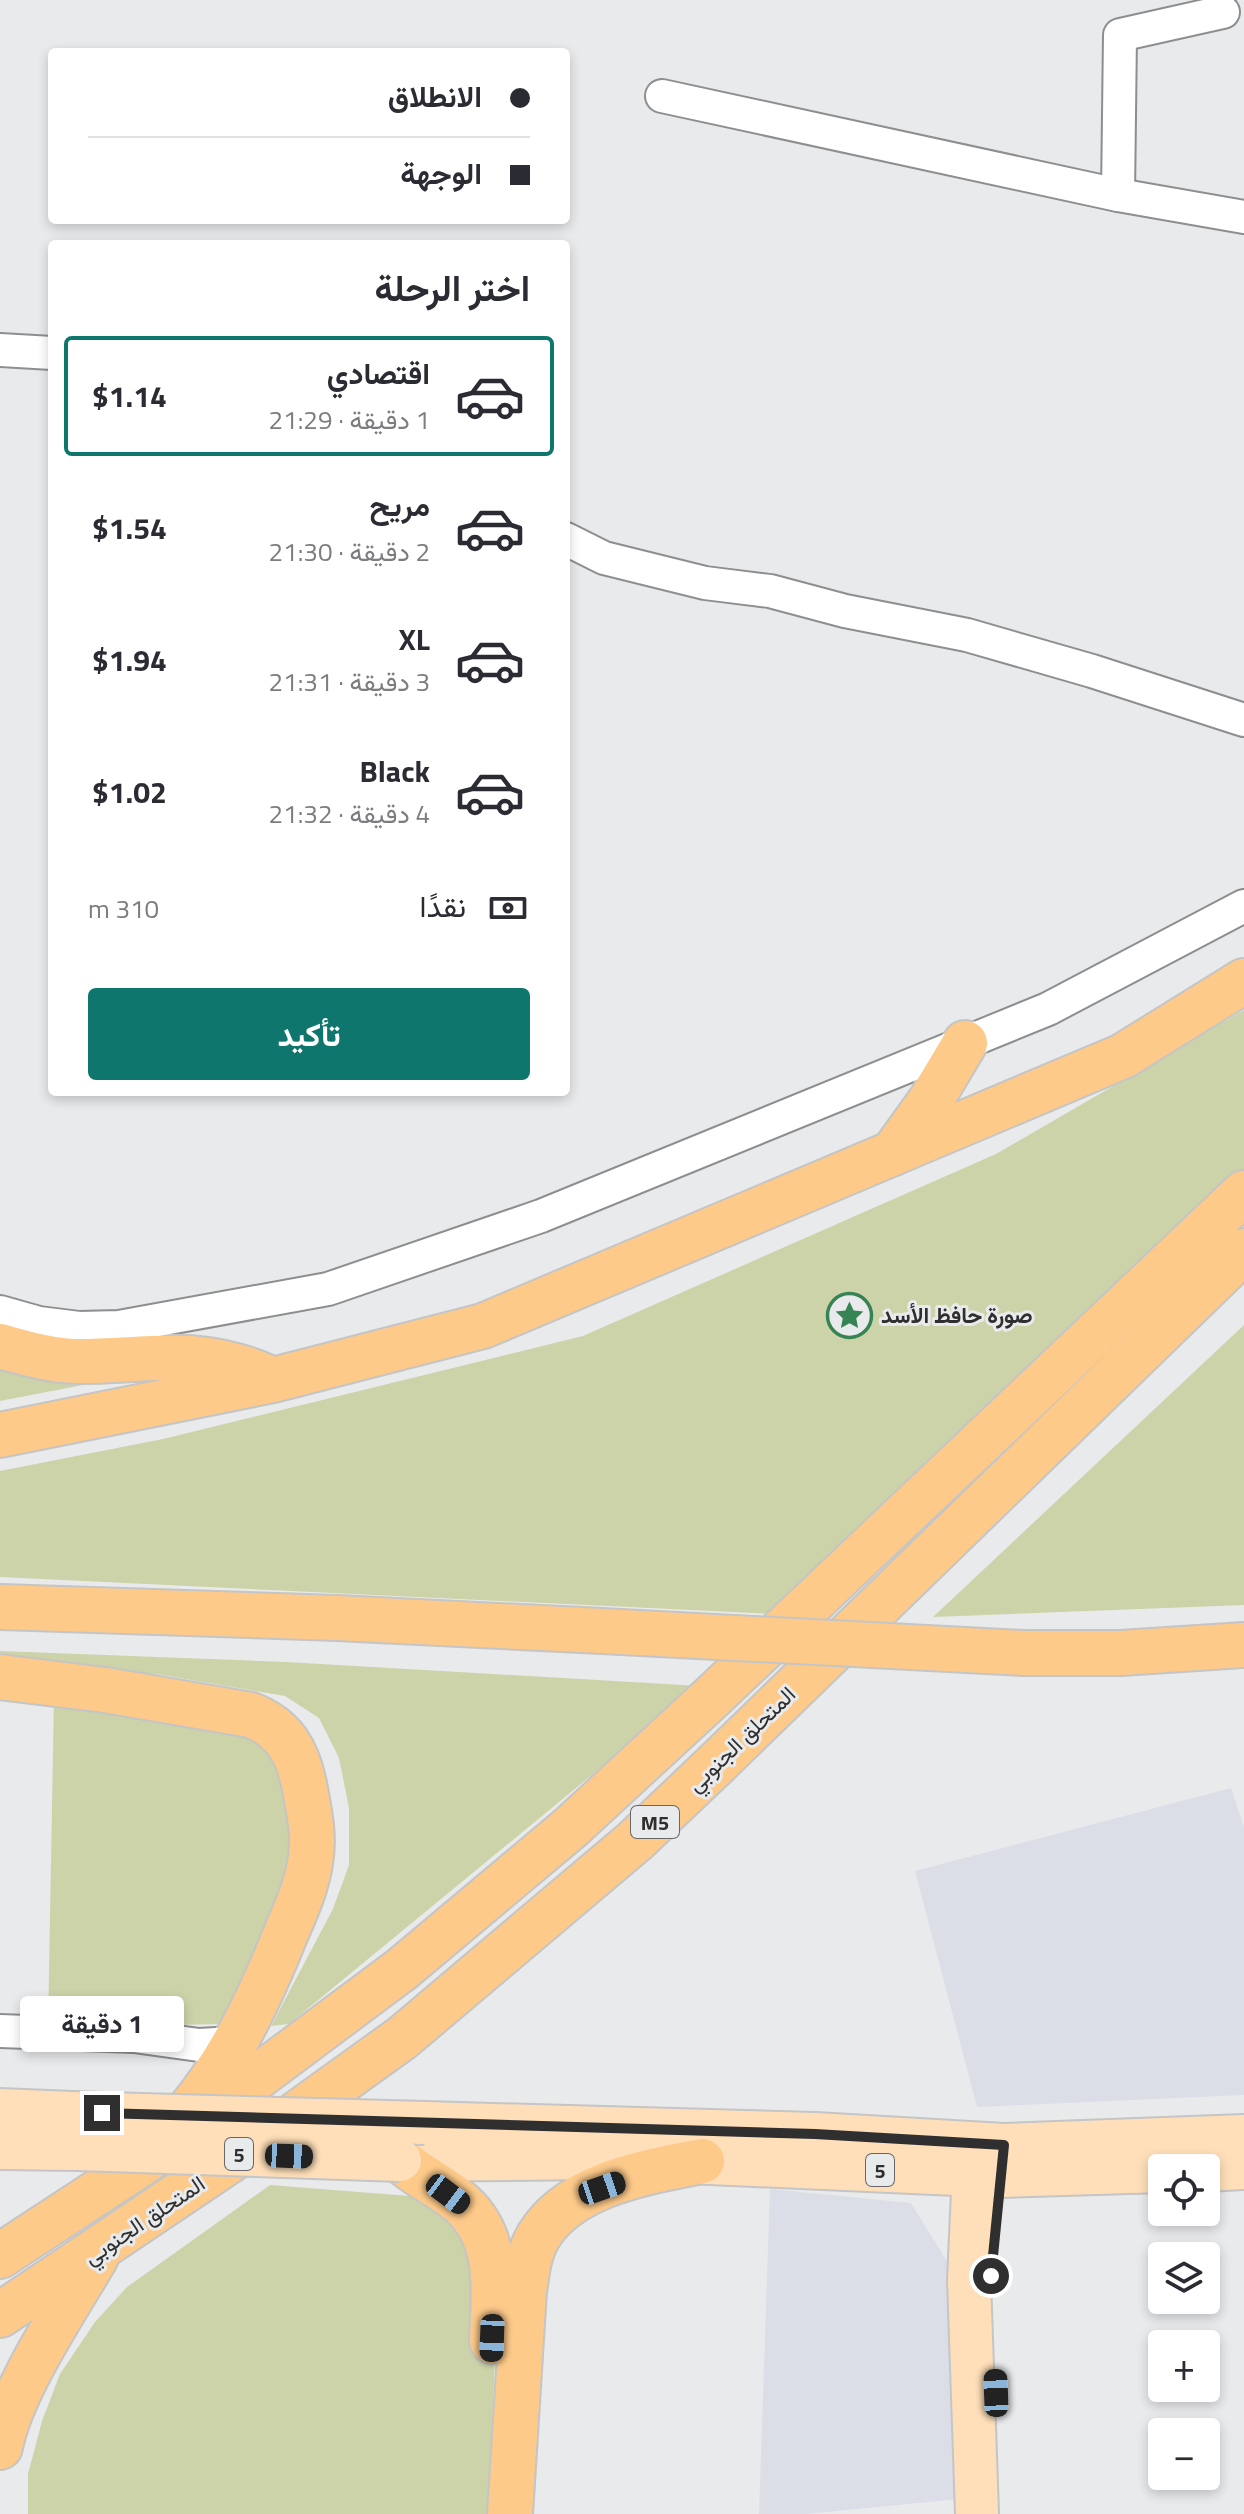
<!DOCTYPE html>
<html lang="ar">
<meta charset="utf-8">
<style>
:root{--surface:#fff;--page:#f7f7f7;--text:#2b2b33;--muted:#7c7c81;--line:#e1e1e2;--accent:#0f766e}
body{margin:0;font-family:"Titillium Web",Vazirmatn,sans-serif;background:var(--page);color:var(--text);direction:rtl;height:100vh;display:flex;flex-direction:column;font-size:30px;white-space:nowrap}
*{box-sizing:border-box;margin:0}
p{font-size:26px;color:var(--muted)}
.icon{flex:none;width:44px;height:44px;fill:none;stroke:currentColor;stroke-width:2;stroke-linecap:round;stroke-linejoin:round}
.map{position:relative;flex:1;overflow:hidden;direction:ltr}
.panel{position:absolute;left:48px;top:240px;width:522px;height:856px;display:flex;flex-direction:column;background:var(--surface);border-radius:8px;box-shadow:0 4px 12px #0003;direction:rtl}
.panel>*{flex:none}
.guide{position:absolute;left:48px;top:48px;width:522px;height:176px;border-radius:8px;box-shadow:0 4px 12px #0003;direction:rtl;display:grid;align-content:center;height:176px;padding:0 40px;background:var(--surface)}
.buttons{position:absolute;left:1148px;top:2154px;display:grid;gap:16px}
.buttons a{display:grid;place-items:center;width:72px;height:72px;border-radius:8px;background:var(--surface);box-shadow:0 4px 12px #0003;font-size:40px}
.end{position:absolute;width:36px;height:36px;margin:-18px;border:10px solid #2f2f30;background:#fff;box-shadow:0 0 0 4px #fff}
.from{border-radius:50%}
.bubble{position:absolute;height:56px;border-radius:8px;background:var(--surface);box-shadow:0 4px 12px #0003;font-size:26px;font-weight:700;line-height:56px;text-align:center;direction:rtl}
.car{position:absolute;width:24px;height:48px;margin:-24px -12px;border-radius:10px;box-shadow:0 0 6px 2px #0007;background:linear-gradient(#222 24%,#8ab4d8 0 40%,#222 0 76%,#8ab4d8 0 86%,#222 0)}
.guide b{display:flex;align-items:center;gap:28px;height:76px;font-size:30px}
.guide b+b{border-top:2px solid var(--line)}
.guide i{width:20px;height:20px;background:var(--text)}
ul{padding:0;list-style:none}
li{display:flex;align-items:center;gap:24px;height:120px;margin:0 16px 12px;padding:0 24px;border:4px solid transparent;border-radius:8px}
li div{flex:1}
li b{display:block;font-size:30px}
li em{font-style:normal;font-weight:700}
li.selected{border-color:var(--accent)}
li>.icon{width:72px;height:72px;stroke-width:1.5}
h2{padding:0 40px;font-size:36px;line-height:96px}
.pay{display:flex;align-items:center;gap:20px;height:88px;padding:0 40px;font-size:30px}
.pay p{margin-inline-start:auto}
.cta{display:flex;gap:16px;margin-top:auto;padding:16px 40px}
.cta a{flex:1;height:92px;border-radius:8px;background:var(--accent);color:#fff;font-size:32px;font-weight:700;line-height:92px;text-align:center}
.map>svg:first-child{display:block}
.built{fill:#dbdee7}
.green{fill:#ccd3a9}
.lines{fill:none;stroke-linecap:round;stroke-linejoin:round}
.minor-casing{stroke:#8d8e90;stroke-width:36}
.major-casing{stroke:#c5c5c5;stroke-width:46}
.highway-casing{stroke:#c5c5c5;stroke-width:48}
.minor{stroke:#fff;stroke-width:32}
.major{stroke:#fedfb9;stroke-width:42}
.highway{stroke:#fdca8a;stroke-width:44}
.major-bridge-casing{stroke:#c5c5c5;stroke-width:46;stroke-linecap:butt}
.highway-bridge-casing{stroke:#c5c5c5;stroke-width:48;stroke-linecap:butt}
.major-bridge{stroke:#fedfb9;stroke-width:42}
.highway-bridge{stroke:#fdca8a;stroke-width:44}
.route{stroke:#2f2f30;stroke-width:10}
.labels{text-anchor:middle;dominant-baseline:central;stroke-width:6;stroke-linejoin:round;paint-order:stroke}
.shield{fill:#e9eaec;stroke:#676768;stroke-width:2}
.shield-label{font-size:20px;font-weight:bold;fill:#2f2f30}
.poi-label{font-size:22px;font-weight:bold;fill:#2f2f30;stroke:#e9eaec;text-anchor:start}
.street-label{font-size:22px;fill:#2f2f30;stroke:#e9eaec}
</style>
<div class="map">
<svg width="1244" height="2514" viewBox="0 0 1244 2514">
<rect width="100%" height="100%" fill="#e9eaec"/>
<g class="built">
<path d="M 1231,1788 L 1244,1827 L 1244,2095 L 977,2107 L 915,1871 Z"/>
<path d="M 770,2189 L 911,2203 L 948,2263 L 959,2499 L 806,2514 L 759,2514 Z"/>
</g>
<g class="green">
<path d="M 1244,1010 L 1244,1169 L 774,1614 L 0,1577 L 0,1471 L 163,1439 L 583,1336 L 996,1154 Z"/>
<path d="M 1244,1325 L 1244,1605 L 933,1617 Z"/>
<path d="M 0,1356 L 119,1378 L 0,1401 Z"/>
<path d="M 0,1651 L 286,1662 L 700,1686 L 289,2024 L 271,2026 L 333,1909 L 349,1865 L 349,1808 L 339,1758 L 319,1718 L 285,1696 L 156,1674 L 0,1662 Z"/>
<path d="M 54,1698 L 262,1729 L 311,1822 L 227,2024 L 48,2027 Z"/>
<path d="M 270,2185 L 447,2199 L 498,2293 L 488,2514 L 28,2514 L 28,2474 L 42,2421 L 60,2374 L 95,2322 L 127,2287 Z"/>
</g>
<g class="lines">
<defs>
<g id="minor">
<path d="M 662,96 L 1118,195 L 1244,217"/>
<path d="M 1118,195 L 1120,35 L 1223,12"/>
<path d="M 0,350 L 52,353"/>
<path d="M 566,539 L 604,558 L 705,583 L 770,591 L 845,611 L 967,635 L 1092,671 L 1244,720"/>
<path d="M 0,1312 L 39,1323 L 79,1328 L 119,1327 L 328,1289 L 541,1216 L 1048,1009 L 1244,906"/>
<path d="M 0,2031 L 134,2036 L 199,2045 L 234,2043"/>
</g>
<g id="major">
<path d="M 0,2110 L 72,2113"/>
<path d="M 425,2123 L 815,2134 L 1004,2145 L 1244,2136"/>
<path d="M 0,2148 L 78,2149"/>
<path d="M 975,2148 L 969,2280 L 977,2514"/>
<path d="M 400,2160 L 598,2158 L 1000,2176 L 1162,2171"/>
<path d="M 1206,2170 L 1244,2168"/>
</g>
<g id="highway">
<path d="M 893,1153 L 931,1100 L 965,1043"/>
<path d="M 0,1346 C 25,1353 52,1361 78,1361 C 151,1361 201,1346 271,1379"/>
<path d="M 0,1435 L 273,1380 L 483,1326 L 1123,1056 L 1244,981"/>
<path d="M 0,1607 L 337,1618 L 602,1631"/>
<path d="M 1024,1653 L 1121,1653 L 1244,1645"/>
<path d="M 0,1677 L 105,1690 L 251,1715 C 284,1728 297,1751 304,1784 C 309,1811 315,1836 310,1863 C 306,1888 296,1910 286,1933 C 261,1996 230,2062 185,2115"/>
<path d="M 400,2160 C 419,2177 443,2187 462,2204 C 501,2239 494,2294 492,2341"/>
<path d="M 0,2256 L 145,2161 L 402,1969 L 570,1828 L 712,1697 L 1244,1193"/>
<path d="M 0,2315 L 263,2138 L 402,2038 L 635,1841 L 716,1764 L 1244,1251"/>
<path d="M 0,2447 C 11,2389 66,2309 96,2257"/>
<path d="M 510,2514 L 524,2291 C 527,2273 528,2254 538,2237 C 569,2184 647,2172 702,2161"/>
</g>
</defs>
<use href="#minor" class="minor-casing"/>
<use href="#major" class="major-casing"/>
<use href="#highway" class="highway-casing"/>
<use href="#minor" class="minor"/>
<use href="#major" class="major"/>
<use href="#highway" class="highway"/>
<defs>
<g id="major-bridge">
<path d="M 72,2113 L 425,2123"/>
<path d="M 78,2149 L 400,2160"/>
</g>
<path id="highway-bridge" d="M 602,1631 L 1024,1653"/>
</defs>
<use href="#major-bridge" class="major-bridge-casing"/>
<use href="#highway-bridge" class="highway-bridge-casing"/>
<use href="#major-bridge" class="major-bridge"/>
<use href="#highway-bridge" class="highway-bridge"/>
</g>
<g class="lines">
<path class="route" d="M 102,2113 L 815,2134 L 1004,2145 L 991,2276"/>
</g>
<defs>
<symbol id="sight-ring" viewBox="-11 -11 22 22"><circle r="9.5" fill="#e9eaec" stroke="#368454" stroke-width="1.5"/><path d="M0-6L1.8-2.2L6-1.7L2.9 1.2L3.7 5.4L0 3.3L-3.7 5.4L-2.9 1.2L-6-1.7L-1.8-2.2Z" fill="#368454"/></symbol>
</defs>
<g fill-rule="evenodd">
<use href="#sight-ring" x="824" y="1290" width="51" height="51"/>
</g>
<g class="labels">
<g class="shield">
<rect x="631" y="1806" width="48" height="32" rx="6"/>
<rect x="225" y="2138" width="28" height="32" rx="6"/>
<rect x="866" y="2154" width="28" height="32" rx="6"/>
</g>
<g class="shield-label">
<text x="655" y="1822">M5</text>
<text x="239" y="2154">5</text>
<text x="880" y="2170">5</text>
</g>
<g class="poi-label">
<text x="881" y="1315">صورة حافظ الأسد</text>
</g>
<g class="street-label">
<text transform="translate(741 1739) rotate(-44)">المتحلق الجنوبي</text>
<text transform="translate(144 2220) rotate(-34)">المتحلق الجنوبي</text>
</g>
</g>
</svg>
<div class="buttons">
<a><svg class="icon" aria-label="locate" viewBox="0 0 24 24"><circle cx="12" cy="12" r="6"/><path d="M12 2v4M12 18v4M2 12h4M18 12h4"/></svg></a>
<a><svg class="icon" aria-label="layers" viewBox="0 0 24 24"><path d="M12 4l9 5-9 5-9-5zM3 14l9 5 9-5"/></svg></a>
<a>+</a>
<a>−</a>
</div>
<i class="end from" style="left:991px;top:2276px"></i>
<i class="end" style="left:102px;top:2113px"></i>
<div class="bubble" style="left:20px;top:1996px;width:164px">1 دقيقة</div>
<i class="car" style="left:289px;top:2156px;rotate:92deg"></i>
<i class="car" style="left:602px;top:2188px;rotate:71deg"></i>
<i class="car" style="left:448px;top:2194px;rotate:127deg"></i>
<i class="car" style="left:492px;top:2338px;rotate:182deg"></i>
<i class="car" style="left:996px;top:2393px;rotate:358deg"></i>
<div class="guide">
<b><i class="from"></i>الانطلاق</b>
<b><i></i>الوجهة</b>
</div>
<section class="panel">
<h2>اختر الرحلة</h2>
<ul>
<li class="selected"><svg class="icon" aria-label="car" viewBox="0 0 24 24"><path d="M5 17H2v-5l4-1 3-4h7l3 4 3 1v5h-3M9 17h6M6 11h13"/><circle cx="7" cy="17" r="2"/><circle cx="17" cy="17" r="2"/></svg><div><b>اقتصادي</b><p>1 دقيقة · 21:29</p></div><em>$1.14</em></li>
<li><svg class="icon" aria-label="car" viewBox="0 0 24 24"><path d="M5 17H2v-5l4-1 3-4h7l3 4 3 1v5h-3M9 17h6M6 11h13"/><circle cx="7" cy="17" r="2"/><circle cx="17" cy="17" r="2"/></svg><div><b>مريح</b><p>2 دقيقة · 21:30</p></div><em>$1.54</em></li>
<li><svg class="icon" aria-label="car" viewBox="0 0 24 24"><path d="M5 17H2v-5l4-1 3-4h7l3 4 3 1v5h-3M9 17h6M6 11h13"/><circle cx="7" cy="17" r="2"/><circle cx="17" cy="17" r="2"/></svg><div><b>XL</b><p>3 دقيقة · 21:31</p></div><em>$1.94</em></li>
<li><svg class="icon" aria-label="car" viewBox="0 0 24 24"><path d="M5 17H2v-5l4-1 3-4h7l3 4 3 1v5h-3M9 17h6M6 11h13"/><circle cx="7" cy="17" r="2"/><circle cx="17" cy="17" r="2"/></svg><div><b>Black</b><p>4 دقيقة · 21:32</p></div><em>$1.02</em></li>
</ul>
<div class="pay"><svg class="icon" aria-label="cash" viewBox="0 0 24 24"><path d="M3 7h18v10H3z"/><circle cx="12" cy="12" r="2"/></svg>نقدًا<p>310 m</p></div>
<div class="cta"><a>تأكيد</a></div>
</section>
</div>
